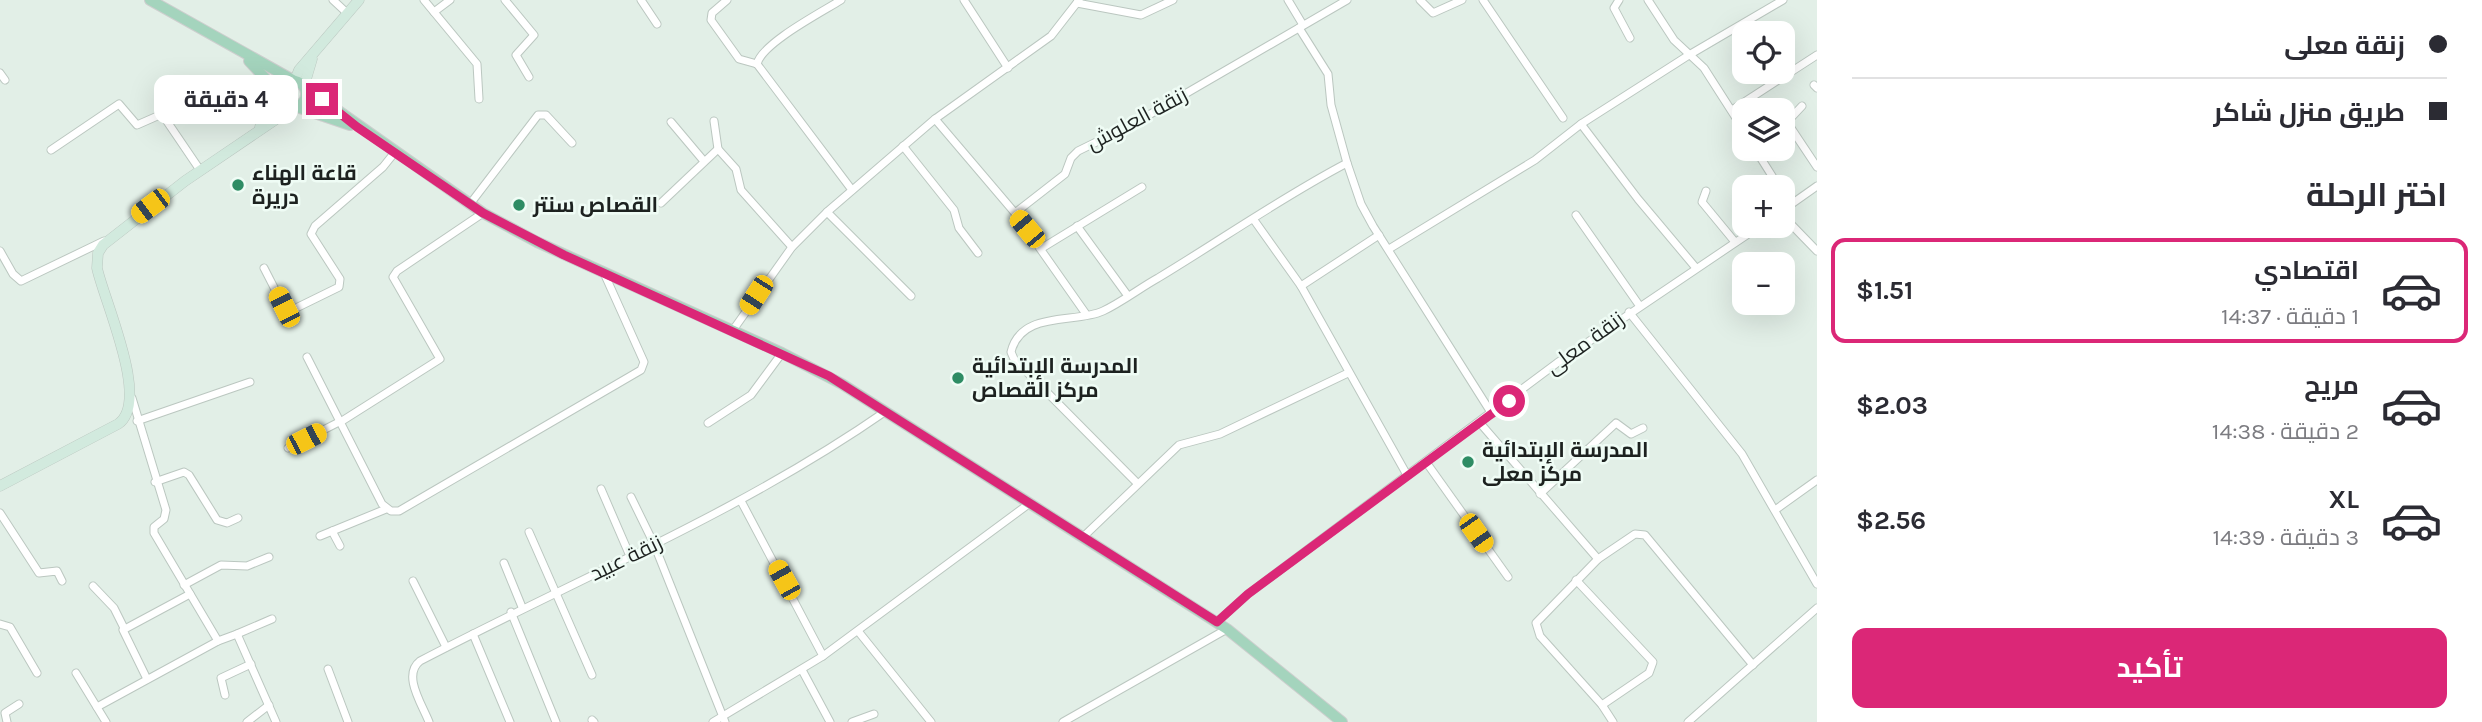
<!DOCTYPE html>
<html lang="ar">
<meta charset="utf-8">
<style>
:root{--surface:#fff;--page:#f7f7f7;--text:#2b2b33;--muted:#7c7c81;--line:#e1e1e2;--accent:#db2777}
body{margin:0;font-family:Karla,Cairo,sans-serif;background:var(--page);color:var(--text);direction:rtl;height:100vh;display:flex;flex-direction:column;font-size:26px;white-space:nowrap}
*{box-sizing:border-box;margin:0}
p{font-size:23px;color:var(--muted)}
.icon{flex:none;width:38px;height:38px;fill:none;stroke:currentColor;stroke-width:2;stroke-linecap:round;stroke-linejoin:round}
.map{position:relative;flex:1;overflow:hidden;direction:ltr}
.drawer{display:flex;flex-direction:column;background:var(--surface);width:665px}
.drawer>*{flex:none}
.top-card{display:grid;align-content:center;height:154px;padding:0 35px;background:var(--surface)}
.tools{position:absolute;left:1732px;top:21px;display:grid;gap:14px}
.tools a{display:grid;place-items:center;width:63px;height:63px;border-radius:14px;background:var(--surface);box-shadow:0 7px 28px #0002;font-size:35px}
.end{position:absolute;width:32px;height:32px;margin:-16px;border:9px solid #db2777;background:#fff;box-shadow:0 0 0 4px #fff}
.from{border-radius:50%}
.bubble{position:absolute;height:49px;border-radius:14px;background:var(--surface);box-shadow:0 7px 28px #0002;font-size:23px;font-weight:700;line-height:49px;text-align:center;direction:rtl}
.car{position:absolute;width:21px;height:42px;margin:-21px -10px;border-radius:9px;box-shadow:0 0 5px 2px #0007;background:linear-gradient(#f5c518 24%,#345 0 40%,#f5c518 0 76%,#345 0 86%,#f5c518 0)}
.top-card b{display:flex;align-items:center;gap:24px;height:66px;font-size:26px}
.top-card b+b{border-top:2px solid var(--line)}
.top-card i{width:18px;height:18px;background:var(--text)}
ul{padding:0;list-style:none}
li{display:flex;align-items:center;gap:21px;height:105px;margin:0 14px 10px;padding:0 21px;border:4px solid transparent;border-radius:14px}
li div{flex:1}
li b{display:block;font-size:26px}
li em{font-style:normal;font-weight:700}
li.on{border-color:var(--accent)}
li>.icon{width:63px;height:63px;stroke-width:1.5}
h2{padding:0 35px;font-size:32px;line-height:84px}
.primary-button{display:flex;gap:14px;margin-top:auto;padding:14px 35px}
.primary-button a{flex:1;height:80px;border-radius:14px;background:var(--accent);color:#fff;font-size:28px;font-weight:700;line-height:80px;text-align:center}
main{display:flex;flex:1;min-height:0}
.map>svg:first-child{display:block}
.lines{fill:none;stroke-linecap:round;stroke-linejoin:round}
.street-casing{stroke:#bbc7c0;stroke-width:9}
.secondary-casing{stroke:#bbc7c0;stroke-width:11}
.primary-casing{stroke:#cdcece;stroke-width:12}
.street{stroke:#fff;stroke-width:7}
.secondary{stroke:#d2eade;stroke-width:10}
.primary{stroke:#a4d4bd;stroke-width:10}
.route{stroke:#db2777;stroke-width:9}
.poi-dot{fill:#2e8c64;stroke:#effcf5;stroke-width:2.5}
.labels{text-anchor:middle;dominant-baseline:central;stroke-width:5;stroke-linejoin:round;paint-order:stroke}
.street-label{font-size:21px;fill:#1d2220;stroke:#effcf5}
.poi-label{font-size:21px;font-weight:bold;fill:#1d2220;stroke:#effcf5;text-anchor:start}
</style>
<main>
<section class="drawer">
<div class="top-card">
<b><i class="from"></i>زنقة معلى</b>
<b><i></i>طريق منزل شاكر</b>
</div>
<h2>اختر الرحلة</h2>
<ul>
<li class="on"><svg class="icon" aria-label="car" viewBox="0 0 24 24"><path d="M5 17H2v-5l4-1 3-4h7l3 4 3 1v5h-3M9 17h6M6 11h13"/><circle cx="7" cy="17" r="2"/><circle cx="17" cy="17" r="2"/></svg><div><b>اقتصادي</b><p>1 دقيقة · 14:37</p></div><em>$1.51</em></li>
<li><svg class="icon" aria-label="car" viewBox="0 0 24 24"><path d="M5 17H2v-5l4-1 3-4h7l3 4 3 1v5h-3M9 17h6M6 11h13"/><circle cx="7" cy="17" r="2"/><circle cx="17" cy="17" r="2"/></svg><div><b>مريح</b><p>2 دقيقة · 14:38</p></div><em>$2.03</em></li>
<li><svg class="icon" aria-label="car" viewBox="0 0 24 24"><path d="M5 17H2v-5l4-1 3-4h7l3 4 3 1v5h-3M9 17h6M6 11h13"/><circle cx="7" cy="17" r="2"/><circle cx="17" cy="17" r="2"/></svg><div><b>XL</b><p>3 دقيقة · 14:39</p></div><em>$2.56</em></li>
</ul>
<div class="primary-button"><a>تأكيد</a></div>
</section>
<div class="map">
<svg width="1817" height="722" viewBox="0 0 1817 722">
<rect width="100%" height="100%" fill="#e2efe7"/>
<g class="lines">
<defs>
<g id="street">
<path d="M 333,0 L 347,13"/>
<path d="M 424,0 L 477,64 L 479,99"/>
<path d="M 505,0 L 534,35 L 516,55 L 529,77"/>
<path d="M 641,0 L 657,24"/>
<path d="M 727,0 L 712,13 L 711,20 L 739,59 L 757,64"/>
<path d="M 964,0 L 1008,68"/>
<path d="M 1288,0 L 1303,25"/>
<path d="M 1420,0 L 1433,13 L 1462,0"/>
<path d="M 1483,0 L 1563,118"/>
<path d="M 1619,0 L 1614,8 L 1630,38"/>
<path d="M 1648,0 L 1674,40 L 1704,68 L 1745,132"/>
<path d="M 1077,3 L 1141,15 L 1173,0"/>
<path d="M 434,12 L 450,0"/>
<path d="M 1299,28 L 1328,74 L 1331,105 L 1347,163"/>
<path d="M 757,64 L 852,190"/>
<path d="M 757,64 C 762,43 822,12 841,0"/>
<path d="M 0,73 L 5,80"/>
<path d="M 1814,85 L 1817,88"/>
<path d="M 1802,106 L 1787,122 L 1817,167"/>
<path d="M 1732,110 L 1817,55"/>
<path d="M 935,119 L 1051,36 L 1079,0"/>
<path d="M 714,121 L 718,149 L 736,169 L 741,190 L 792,247"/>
<path d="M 671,122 L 703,160"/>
<path d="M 1581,124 L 1638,199 L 1696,268"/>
<path d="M 903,146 L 954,210 L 959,228 L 978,253"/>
<path d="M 1755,149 L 1779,187"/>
<path d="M 51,150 L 119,104 L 137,125 L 162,114 L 200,170"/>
<path d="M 1706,191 L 1702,202 L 1735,242"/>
<path d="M 1783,194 L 1790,205"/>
<path d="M 661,203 L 718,149"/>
<path d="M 470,204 L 538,115 L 546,115 L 572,143"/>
<path d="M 1783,210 L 1817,186"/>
<path d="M 827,212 L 911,296"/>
<path d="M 1015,213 L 1086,314"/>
<path d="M 1576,215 L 1639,305"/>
<path d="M 1783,216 L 1817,251"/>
<path d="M 1254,220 L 1301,286 L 1407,475"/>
<path d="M 1077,226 L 1128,296"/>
<path d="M 1042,248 L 1142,187"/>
<path d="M 1389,249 L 1535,160 L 1581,124 L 1689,55 L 1783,0"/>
<path d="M 0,251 L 13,274 L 21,281 L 104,241"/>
<path d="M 264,268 L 284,307 L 290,311 L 339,287 L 340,279 L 311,234 L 315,226 L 383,167 L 395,152"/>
<path d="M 1301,286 L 1379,235"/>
<path d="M 1629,312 L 1742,454 L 1817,584"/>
<path d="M 733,330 L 792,247 L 827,212 L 935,119 L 1015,213 L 1065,174 L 1071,158 L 1078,151 L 1135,123 L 1347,0"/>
<path d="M 307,357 L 382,504 L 391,511 L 399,511 L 641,370 L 644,362 L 604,273"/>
<path d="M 132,398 L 166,510 L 164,519 L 154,527 L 154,533 L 218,641"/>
<path d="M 137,421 L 250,382"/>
<path d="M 342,421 L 440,359 L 393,277 L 397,271 L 483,213"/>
<path d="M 708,423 L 751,395 L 782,353"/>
<path d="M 1480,423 L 1598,559"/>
<path d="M 288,448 L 341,421"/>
<path d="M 1426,462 L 1508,577"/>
<path d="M 155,482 L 184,472 L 189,475 L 217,520 L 227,523 L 238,518"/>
<path d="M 1137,483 L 1014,359 L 1011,352 C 1021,310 1075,324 1103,311 C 1122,302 1140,288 1158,278 C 1221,240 1282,197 1347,163 L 1361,204 L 1373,226 L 1492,414"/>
<path d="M 601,489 L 630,556"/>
<path d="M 1540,494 L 1616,423 L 1631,434 L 1643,428"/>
<path d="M 631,497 L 654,544 L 725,722"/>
<path d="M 741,501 L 823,656"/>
<path d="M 1775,510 L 1817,480"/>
<path d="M 0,513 L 39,573 L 57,571 L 62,581"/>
<path d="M 332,531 L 340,546"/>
<path d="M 529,532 L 592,675"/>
<path d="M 320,536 L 386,509"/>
<path d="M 1082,538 L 1179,445 L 1220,434 L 1348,373"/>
<path d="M 504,563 L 522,607"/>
<path d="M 1576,580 L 1653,662 L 1649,673 L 1602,705"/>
<path d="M 413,581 L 446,647"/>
<path d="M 184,585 L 221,565 L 247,566 L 269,557"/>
<path d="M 93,586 L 114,608 L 124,628"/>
<path d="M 511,612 L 556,722"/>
<path d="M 1217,622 L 1248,594 L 1557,363 L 1760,226"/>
<path d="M 0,624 L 10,627 L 37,673"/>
<path d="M 858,631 L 931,722"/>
<path d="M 237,634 L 272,619"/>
<path d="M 473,634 L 510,722"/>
<path d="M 328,669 L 348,722"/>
<path d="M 802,670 L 830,722"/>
<path d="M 76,673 L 106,722"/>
<path d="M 147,679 L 123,630 L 190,594"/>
<path d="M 225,695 L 221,678 L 251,664"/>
<path d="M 97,707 L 218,641 L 237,634 L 276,722"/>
<path d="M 592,720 L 594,722"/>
<path d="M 7,722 L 5,713 L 19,704"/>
<path d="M 247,722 L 269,705"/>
<path d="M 429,722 C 422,704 402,675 420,661 C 577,579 741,512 886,411"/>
<path d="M 713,722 L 823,656 L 1030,503"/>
<path d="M 852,722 L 874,714"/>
<path d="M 1063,722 L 1227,629"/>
<path d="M 1613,722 L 1602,705 L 1540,636 L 1536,623 L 1598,559 L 1635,534 L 1645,535 L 1753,665"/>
<path d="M 1688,722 L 1817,608"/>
</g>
<g id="secondary">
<path d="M 295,80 L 299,70 L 359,0"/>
<path d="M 304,86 L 312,59"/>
<path d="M 260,127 L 275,111 L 280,96"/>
<path d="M 0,486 L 118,424 C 151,402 104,301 97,268 L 98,253 L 103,245 L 185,181 L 294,107"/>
</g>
<g id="primary">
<path d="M 150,0 L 293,80"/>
<path d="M 249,61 L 280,94"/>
<circle cx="293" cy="94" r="13"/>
<path d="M 306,88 L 483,213 L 537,242 L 782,353 L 842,384 L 1227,629 L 1342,722"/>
<path d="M 297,107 L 350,125"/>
</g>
</defs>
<use href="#street" class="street-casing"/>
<use href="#secondary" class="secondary-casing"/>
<use href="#primary" class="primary-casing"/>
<use href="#street" class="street"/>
<use href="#secondary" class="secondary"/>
<use href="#primary" class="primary"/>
</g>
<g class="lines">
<path class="route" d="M 322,99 L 357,127 L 483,213 L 564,255 L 829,376 L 1217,622 L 1248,594 L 1509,401"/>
</g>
<g class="poi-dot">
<circle cx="238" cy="185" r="7"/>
<circle cx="519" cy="205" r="7"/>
<circle cx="958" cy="378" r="7"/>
<circle cx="1468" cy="462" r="7"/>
</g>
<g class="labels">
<g class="street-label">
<text transform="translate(1137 119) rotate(-28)">زنقة العلوش</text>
<text transform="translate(1585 343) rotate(-36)">زنقة معلى</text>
<text transform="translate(626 558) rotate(-26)">زنقة عبيد</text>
</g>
<g class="poi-label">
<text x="252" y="173">قاعة الهناء<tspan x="252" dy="24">دريرة</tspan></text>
<text x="533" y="205">القصاص سنتر</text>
<text x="972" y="366">المدرسة الإبتدائية<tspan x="972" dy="24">مركز القصاص</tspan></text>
<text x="1482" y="450">المدرسة الإبتدائية<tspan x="1482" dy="24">مركز معلى</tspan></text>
</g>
</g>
</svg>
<div class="tools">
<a><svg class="icon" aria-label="locate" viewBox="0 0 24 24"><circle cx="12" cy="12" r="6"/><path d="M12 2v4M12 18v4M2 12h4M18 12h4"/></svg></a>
<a><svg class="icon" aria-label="layers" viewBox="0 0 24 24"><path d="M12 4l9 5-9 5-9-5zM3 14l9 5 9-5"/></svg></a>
<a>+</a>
<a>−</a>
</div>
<i class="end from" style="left:1509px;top:401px"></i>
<i class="end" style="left:322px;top:99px"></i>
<div class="bubble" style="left:154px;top:75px;width:144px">4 دقيقة</div>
<i class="car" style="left:150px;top:206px;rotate:233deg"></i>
<i class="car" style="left:1027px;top:229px;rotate:320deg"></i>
<i class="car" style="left:756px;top:295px;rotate:213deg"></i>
<i class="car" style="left:284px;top:307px;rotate:333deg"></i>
<i class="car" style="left:306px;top:439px;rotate:63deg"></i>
<i class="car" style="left:1476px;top:533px;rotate:145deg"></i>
<i class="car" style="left:784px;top:580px;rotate:331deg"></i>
</div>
</main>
